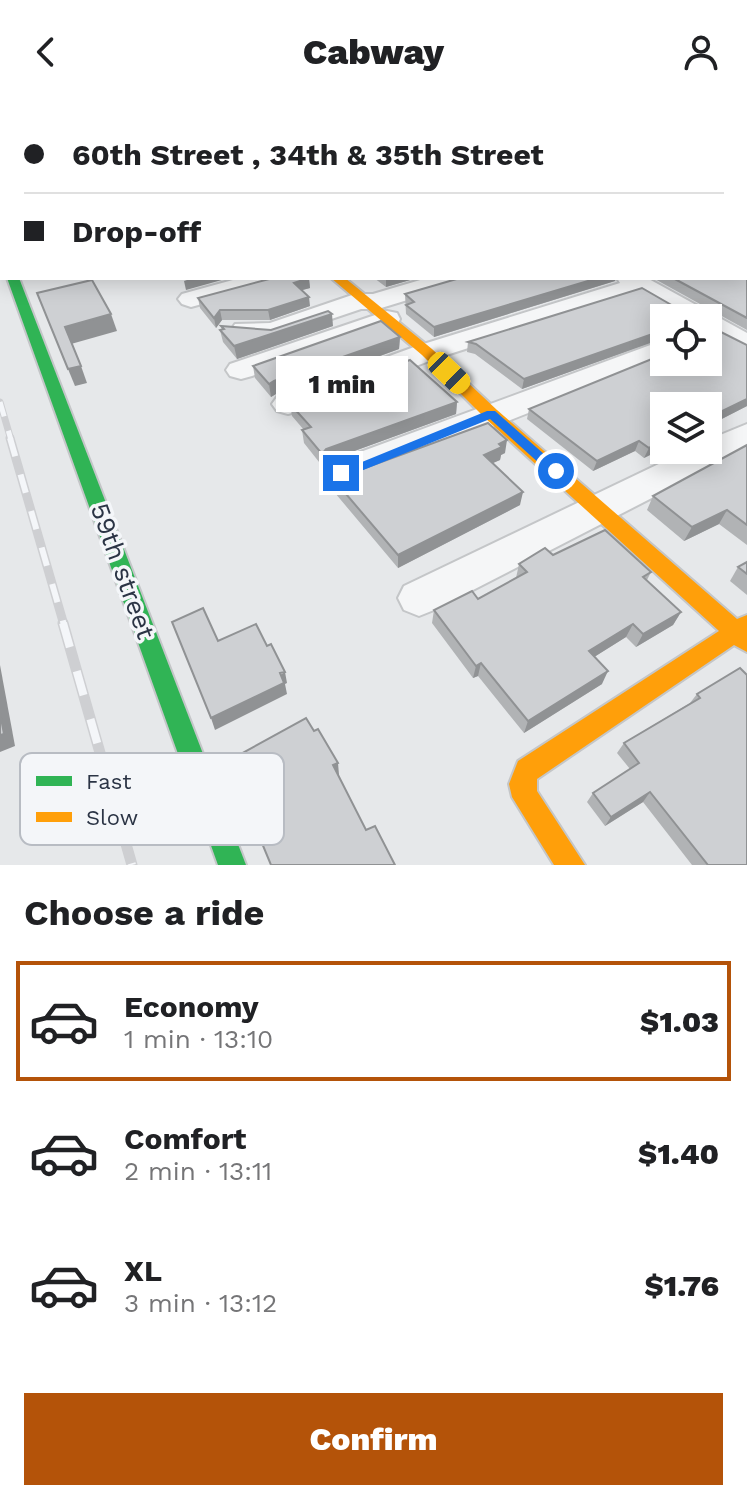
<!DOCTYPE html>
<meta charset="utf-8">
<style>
:root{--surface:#fff;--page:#f6f6f6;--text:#202124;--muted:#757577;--line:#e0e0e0;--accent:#b45309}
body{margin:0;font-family:"Work Sans",sans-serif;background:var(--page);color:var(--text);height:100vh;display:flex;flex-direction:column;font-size:30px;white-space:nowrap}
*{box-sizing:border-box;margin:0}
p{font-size:26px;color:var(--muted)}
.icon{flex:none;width:44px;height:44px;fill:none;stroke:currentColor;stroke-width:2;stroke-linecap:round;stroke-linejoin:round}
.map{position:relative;height:761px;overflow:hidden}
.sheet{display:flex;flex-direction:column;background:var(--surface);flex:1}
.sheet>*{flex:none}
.hud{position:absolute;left:0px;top:0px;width:748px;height:176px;box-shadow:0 4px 20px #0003;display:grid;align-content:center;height:176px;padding:0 24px;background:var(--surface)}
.buttons{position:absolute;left:650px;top:200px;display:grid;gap:16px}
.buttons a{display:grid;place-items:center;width:72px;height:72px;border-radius:0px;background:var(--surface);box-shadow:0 4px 20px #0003;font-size:40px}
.end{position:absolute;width:36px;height:36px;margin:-18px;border:10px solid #1a73e8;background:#fff;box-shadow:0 0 0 4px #fff}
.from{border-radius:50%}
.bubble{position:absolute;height:56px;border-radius:0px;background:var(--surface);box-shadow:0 4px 20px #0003;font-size:26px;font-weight:800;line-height:56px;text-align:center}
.car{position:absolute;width:24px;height:48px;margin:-24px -12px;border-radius:10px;box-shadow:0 0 6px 2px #0007;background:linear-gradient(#f5c518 24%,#345 0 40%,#f5c518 0 76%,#345 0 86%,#f5c518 0)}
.hud b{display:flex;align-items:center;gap:28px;height:76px;font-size:30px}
.hud b+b{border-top:2px solid var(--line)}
.hud i{width:20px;height:20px;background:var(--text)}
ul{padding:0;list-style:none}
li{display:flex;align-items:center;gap:24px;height:120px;margin:0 16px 12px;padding:0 8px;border:4px solid transparent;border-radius:0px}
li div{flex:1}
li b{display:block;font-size:30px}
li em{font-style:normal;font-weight:800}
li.selected{border-color:var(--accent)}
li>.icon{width:72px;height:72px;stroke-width:1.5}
h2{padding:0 24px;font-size:36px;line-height:96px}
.action{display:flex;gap:16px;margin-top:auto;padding:16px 24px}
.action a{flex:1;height:92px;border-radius:0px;background:var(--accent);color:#fff;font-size:32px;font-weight:800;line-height:92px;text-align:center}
header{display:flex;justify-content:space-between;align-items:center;height:104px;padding:0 24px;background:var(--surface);font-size:36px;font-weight:800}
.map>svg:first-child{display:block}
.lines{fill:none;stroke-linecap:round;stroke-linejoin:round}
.street-casing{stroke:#c4c6c8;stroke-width:4}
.fast-casing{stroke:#c4c6c8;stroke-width:4}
.slow-casing{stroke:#c4c6c8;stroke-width:4}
.street{fill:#f5f6f7;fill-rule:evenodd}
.fast{fill:#30b455;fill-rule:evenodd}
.slow{fill:#ff9f0a;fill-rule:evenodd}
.rail-far2-casing{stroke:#cecfd2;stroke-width:7}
.rail-far1-casing{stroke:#cecfd2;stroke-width:9}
.rail-casing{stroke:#cecfd2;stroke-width:11}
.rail-far2{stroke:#f4f6f9;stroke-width:5;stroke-dasharray:15;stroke-linecap:butt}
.rail-far1{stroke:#f4f6f9;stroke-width:6;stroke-dasharray:19;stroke-linecap:butt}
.rail{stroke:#f4f6f9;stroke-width:8;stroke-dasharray:25;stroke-linecap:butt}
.wall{fill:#b1b3b5}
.shaded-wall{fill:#909294}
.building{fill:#ced0d3;stroke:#909294;stroke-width:2}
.route{fill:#1a73e8}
.labels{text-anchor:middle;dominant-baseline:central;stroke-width:7;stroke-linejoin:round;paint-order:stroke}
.street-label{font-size:26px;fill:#2b3445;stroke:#f4f6f9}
.key{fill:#f4f6f9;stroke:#b8bcc3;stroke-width:2}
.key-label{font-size:22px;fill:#2b3445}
</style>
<header><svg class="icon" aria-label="back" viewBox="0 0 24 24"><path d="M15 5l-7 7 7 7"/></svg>Cabway<svg class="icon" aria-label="person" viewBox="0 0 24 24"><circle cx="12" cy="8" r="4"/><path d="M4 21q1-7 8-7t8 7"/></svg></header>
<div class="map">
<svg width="747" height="761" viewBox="0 0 747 761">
<rect width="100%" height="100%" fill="#e6e8ea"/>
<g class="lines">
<defs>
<g id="street">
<path d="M 747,40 L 747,51 L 746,51 L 746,40 Z"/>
<path d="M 747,74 L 747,87 L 746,87 L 746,74 Z"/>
<rect x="746" y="104" width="1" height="12"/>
<path d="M 0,132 L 2,133 L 2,151 L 0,150 Z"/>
<path d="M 240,174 L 281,174 L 278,179 L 191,203 L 182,200 L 178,195 L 182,190 Z"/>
<path d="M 427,174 L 466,174 L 463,179 L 378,205 L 361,205 L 272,235 L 235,232 L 231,226 L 235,220 L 270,219 L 355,190 L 373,190 Z"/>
<path d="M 617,174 L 647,174 L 747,229 L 747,250 L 708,230 L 708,214 L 680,214 L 639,190 L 437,254 L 299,307 L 288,310 L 277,307 L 272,300 L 277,293 L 417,242 L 620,179 Z"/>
<path d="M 387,207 L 397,209 L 400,215 L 397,221 L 252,272 L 241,275 L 230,272 L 226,266 L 230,260 Z"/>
<path d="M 664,236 L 664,255 L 354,378 L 341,381 L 328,378 L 323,369 L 328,360 Z"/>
<path d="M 747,320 L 747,345 L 434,506 L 419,512 L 404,506 L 398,494 L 404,482 L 688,346 L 708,346 L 708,336 Z"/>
</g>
<g id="fast">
<rect x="0" y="77" width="2" height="6"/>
<path d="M 7,174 L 19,174 L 246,761 L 218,761 Z"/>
</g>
<path id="slow" d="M 331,174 L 345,174 L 432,245 L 497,306 L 737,515 L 747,511 L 747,548 L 734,541 L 537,675 L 537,687 L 585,761 L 554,761 L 512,693 L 509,680 L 518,657 L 719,527 L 485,314 L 422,251 Z"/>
</defs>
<use href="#street" class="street-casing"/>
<use href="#fast" class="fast-casing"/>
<use href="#slow" class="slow-casing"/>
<use href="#street" class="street"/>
<use href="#fast" class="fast"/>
<use href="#slow" class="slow"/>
<defs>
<path id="rail-far2" d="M 0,298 L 11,336"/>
<path id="rail-far1" d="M 10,334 L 64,521"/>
<path id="rail" d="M 63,519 L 132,761"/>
</defs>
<use href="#rail-far2" class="rail-far2-casing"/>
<use href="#rail-far1" class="rail-far1-casing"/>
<use href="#rail" class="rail-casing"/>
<use href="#rail-far2" class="rail-far2"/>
<use href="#rail-far1" class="rail-far1"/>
<use href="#rail" class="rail"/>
</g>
<g class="wall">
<path d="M 747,118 L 747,226 L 653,174 L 746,174 Z"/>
<path d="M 374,174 L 417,174 L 386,183 Z"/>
<path d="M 460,174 L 616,174 L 615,177 L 434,233 L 406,210 L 405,190 Z"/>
<path d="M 309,175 L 310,184 L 302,186 L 310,202 L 270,216 L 222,216 L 216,224 L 200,204 L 198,194 Z"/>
<path d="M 642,184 L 682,207 L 709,207 L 711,223 L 747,241 L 747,302 L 708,322 L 708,302 L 664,302 L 664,344 L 644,354 L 635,347 L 593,367 L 527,315 L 529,305 L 664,250 L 664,258 L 708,258 L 708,214 L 664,214 L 664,234 L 522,285 L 475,250 L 467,248 L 468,238 Z"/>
<path d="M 221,222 L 271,226 L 333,222 L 237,255 L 223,238 L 220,226 L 222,226 Z"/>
<path d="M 400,233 L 399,245 L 276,290 L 271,293 L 255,274 L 253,262 Z"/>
<path d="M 457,298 L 456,310 L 327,357 L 323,363 L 304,339 L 302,326 L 304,326 L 292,312 L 290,300 Z"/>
<path d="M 747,341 L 747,441 L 719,420 L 684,437 L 647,406 L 653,392 Z"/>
<path d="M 505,349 L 501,351 L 500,356 L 492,359 L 520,401 L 398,464 L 330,383 L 329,370 Z"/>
<path d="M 553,451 L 651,468 L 647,476 L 681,508 L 673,521 L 636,543 L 626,533 L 594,553 L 602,580 L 524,629 L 478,572 L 473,574 L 432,519 L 434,506 L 478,495 L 516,474 L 519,460 Z"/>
<path d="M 747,458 L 747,491 L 730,477 L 738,463 Z"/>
<path d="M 740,564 L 747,761 L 692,761 L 643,698 L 605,722 L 587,698 L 593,689 L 630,665 L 617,649 L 624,639 L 690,599 L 697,590 Z"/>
</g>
<g class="shaded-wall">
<path d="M 490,0 L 520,0 L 511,2 L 483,2 Z"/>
<path d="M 193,174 L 229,174 L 186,186 L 184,177 Z"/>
<path d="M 386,174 L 417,174 L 386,183 Z"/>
<path d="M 598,174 L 616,174 L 615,177 L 434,233 L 434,223 Z"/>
<path d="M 309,175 L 310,184 L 295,188 L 294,179 Z"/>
<path d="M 309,193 L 310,202 L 270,216 L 268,206 Z"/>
<path d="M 220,206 L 222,216 L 216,224 L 214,214 Z"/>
<path d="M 111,210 L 117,227 L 71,240 L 65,223 Z"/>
<path d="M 332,210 L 333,222 L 237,255 L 234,242 Z"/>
<path d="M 664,226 L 664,234 L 522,285 L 524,275 Z"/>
<path d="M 400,233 L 399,245 L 276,290 L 271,293 L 269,280 L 274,277 Z"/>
<path d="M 81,262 L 87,279 L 75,282 L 68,265 Z"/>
<path d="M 747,295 L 747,302 L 708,322 L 708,314 Z"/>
<path d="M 457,298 L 456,310 L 327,357 L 323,363 L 322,350 L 326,345 Z"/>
<path d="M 507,336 L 505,349 L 501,351 L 500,356 L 482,364 L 484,351 L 499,340 Z"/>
<path d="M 664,336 L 664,344 L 644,354 L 649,344 Z"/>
<path d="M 639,337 L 635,347 L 593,367 L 597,357 Z"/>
<path d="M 523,388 L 520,401 L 398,464 L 398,451 Z"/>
<path d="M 727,406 L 719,420 L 684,437 L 692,423 Z"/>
<path d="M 681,508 L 673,521 L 636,543 L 643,530 Z"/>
<path d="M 633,520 L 626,533 L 583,560 L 589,547 Z"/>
<path d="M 481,559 L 478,572 L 473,574 L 476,562 Z"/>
<path d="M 0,561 L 15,642 L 0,648 Z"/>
<path d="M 608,567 L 602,580 L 524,629 L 528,617 Z"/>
<path d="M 285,568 L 287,579 L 285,580 L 287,590 L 215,626 L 211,614 Z"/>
<path d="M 338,659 L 339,671 L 334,673 L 333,661 Z"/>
<path d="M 650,688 L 643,698 L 605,722 L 611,713 Z"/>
</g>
<g class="building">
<path d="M 0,0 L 490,0 L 483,2 L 2,2 L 2,51 L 1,51 Z"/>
<path d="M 747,118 L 747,214 L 673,174 L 746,174 Z"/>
<path d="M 273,174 L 309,174 L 294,179 L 309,193 L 268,206 L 220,206 L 214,214 L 198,194 Z"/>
<path d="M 460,174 L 598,174 L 434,223 L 406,201 L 414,198 L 405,190 Z"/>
<path d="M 92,176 L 111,210 L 65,223 L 81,262 L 68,265 L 37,189 Z"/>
<path d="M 642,184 L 682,207 L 709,207 L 711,223 L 747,241 L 747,295 L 708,314 L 708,302 L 664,302 L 664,336 L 649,344 L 639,337 L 597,357 L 529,305 L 664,250 L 664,258 L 708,258 L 708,214 L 664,214 L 664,226 L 524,275 L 476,240 L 468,238 Z"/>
<path d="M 328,207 L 332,210 L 234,242 L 220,226 L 224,225 L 221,222 L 271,226 Z"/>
<path d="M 381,217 L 400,233 L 274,277 L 269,280 L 253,262 Z"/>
<path d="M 410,256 L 457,298 L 326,345 L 322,350 L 302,326 L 311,323 L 290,300 Z"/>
<path d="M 488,319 L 507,336 L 499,340 L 502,343 L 484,351 L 523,388 L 398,451 L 329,370 L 354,368 Z"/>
<path d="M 747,341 L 747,421 L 727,406 L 692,423 L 653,392 Z"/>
<path d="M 605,426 L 651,468 L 643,473 L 681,508 L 643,530 L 633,520 L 589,547 L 608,567 L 528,617 L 481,559 L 476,562 L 434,506 L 472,487 L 478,495 L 527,468 L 519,460 L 545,444 L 553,451 Z"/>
<path d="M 747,458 L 747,470 L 738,463 Z"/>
<path d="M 203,504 L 218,537 L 256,520 L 267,542 L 271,540 L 285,568 L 280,569 L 284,579 L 211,614 L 172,518 Z"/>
<path d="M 740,564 L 747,571 L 747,761 L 708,761 L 650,688 L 611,713 L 593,689 L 639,659 L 624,639 L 700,594 L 697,590 Z"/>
<path d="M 0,609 L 4,630 L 0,631 Z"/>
<path d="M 306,614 L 314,627 L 318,625 L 338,659 L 333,661 L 366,726 L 375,722 L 395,761 L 271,761 L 228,657 Z"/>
</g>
<path class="route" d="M 487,307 L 495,307 L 560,364 L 560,370 L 551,370 L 490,315 L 346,373 L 337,373 L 335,369 Z"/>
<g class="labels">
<g class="street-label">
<text transform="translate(123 467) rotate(70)">59th street</text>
</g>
</g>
<rect x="20" y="649" width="264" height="92" rx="12" class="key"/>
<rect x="36" y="672" width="36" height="10" fill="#30b455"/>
<rect x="36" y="708" width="36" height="10" fill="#ff9f0a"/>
<g class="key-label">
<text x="86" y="685">Fast</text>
<text x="86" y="721">Slow</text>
</g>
</svg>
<div class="buttons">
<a><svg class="icon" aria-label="locate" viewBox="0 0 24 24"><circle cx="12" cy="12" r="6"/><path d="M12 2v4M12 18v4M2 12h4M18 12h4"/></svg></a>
<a><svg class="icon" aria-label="layers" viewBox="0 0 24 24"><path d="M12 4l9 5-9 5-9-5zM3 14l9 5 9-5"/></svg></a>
</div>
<i class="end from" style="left:556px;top:367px"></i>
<i class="end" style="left:341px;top:369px"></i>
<div class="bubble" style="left:276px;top:252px;width:132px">1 min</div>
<i class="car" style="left:449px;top:269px;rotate:134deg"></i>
<div class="hud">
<b><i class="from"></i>60th Street , 34th &amp; 35th Street</b>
<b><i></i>Drop-off</b>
</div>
</div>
<section class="sheet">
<h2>Choose a ride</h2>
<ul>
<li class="selected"><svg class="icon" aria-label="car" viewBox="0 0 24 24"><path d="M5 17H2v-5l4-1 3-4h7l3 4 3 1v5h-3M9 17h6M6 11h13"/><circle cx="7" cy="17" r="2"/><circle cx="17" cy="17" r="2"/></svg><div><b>Economy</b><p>1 min · 13:10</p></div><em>$1.03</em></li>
<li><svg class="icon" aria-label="car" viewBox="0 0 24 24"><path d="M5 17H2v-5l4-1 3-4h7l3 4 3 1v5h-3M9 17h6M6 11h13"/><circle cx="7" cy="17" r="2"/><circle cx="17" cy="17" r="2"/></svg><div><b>Comfort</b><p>2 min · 13:11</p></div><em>$1.40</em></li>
<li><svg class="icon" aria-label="car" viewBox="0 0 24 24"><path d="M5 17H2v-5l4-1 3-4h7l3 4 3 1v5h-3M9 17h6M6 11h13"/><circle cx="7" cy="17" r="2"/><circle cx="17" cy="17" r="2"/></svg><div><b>XL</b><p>3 min · 13:12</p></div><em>$1.76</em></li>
</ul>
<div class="action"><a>Confirm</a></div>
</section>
